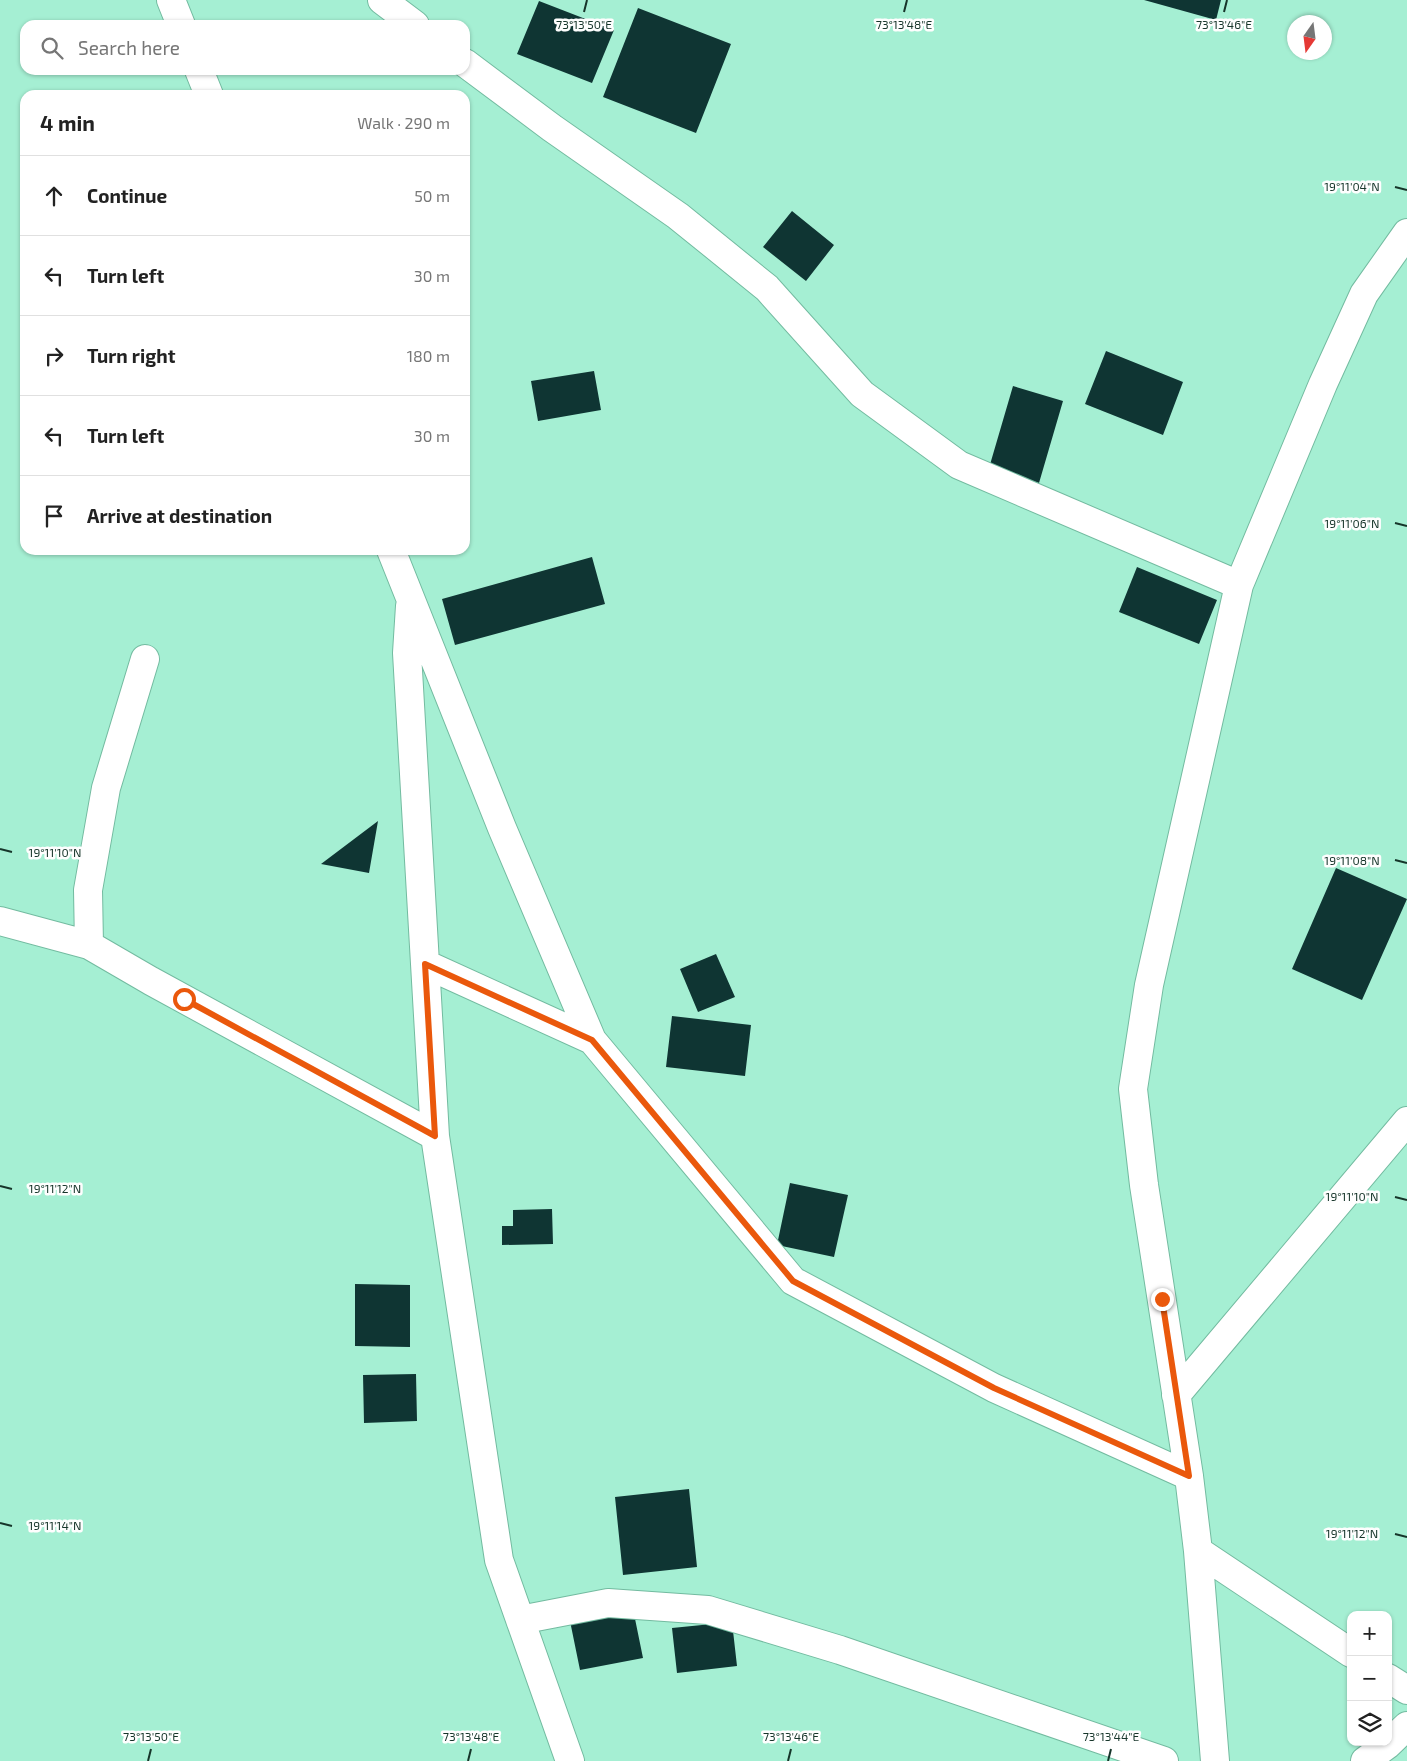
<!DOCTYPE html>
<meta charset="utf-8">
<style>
:root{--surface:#fff;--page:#f2f2f2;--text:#222;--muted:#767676;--line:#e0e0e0}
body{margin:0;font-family:"Exo 2",sans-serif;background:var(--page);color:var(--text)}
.controls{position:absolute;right:15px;bottom:15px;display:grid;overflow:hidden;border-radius:10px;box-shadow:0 1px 4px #0004}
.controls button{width:45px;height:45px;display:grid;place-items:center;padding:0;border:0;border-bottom:1px solid var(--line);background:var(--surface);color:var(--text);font:25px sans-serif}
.compass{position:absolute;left:1287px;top:15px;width:45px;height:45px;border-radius:50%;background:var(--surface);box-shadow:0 1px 4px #0004;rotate:194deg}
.stop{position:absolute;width:15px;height:15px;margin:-11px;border:4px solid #ea580c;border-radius:50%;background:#fff}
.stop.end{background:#ea580c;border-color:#fff;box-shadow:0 1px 5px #0008}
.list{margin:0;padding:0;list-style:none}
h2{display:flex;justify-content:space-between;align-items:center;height:65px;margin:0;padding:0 20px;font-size:21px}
h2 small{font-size:16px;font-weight:400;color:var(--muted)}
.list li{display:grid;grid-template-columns:32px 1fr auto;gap:15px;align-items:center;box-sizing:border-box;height:80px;padding:0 20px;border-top:1px solid var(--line)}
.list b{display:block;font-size:19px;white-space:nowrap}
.list em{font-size:16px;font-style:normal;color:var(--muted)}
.icon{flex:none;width:28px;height:28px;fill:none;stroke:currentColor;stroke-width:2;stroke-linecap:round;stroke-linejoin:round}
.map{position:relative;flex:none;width:1407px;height:1761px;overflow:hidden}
.search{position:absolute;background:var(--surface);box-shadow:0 1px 4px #0004;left:20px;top:20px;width:450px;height:55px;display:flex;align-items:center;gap:12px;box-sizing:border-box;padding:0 18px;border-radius:15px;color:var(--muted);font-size:19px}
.panel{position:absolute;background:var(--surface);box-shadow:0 1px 4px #0004;left:20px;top:90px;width:450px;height:465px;border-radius:15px}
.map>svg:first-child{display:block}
.building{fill:#0f3533}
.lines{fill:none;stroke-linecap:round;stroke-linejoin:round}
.minor-casing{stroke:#73bba0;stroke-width:30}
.minor{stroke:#fff;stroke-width:28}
.route{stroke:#ea580c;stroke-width:6}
.ticks{fill:none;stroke:#16352a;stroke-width:2}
.ticks-label{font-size:12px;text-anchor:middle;fill:#16352a;stroke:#fefefe;stroke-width:5;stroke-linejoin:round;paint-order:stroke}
</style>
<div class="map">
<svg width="1407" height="1761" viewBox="0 0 1407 1761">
<rect width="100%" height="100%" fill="#a5efd3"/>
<path class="building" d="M1144 0H1221L1216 20Z
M539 1 614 30 592 83 517 54Z
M638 8 731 44 696 133 603 97Z
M792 211 834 245 806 281 763 247Z
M1106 351 1183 382 1163 435 1085 404Z
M594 371 601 410 538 421 531 381Z
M1013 386 1063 401 1039 483 989 468Z
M592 557 605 604 455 645 442 599Z
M1137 567 1217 600 1199 644 1119 612Z
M378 821 369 873 321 864Z
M1336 868 1407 899 1362 1000 1292 969Z
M716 954 735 997 698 1012 680 969Z
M672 1016 751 1025 745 1076 666 1067Z
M790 1183 848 1195 834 1257 777 1245Z
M552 1209 553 1244 502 1245V1226H513V1210Z
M355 1284 410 1285V1347L355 1346Z
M416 1374 417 1421 364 1423 363 1375Z
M689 1489 697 1567 623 1575 615 1497Z
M633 1609 643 1658 580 1670 570 1621Z
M732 1622 737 1666 677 1673 672 1628Z"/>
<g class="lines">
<defs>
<path id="minor" d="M171 0 181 25
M382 0 415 25
M465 63 552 128 678 216 767 288 862 394 959 465 1239 585
M199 70 209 95
M391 550 502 828 592 1040 793 1281 994 1388 1189 1476
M410 606 407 653 435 1136 499 1560 570 1761
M145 659 106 788 88 890 89 945 151 981 435 1136
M0 921 89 945
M425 964 592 1040
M1176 1395 1407 1121
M1198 1551 1351 1653
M520 1620 608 1603 708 1610 840 1650 1164 1761
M1388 1678 1407 1690
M1215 1761 1198 1551 1189 1476 1144 1185 1133 1089 1149 985 1239 585 1323 384 1364 294 1407 233
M1365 1761 1387 1745 1407 1726"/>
</defs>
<use href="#minor" class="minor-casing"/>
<use href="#minor" class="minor"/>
</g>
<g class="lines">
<path class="route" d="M184 999 435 1136 425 964 592 1040 793 1281 994 1388 1189 1476 1162 1299"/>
</g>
<path class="ticks" d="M584 12 587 0M904 12 907 0M1224 12 1227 0M1395 187 1407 190M1395 523 1407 526M0 849 12 852M1395 860 1407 863M0 1186 12 1189M1395 1197 1407 1200M0 1523 12 1526M1395 1534 1407 1537M148 1761 151 1749M468 1761 471 1749M788 1761 791 1749M1108 1761 1111 1749"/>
<g class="ticks-label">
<text x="584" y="29">73°13'50"E</text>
<text x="904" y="29">73°13'48"E</text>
<text x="1224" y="29">73°13'46"E</text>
<text x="1352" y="191">19°11'04"N</text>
<text x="1352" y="528">19°11'06"N</text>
<text x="55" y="857">19°11'10"N</text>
<text x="1352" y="865">19°11'08"N</text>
<text x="55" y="1193">19°11'12"N</text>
<text x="1352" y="1201">19°11'10"N</text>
<text x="55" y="1530">19°11'14"N</text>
<text x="1352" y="1538">19°11'12"N</text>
<text x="151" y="1741">73°13'50"E</text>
<text x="471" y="1741">73°13'48"E</text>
<text x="791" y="1741">73°13'46"E</text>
<text x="1111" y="1741">73°13'44"E</text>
</g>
</svg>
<div class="controls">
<button>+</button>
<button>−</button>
<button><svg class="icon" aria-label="layers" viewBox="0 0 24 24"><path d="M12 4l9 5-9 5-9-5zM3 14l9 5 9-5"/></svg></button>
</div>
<svg class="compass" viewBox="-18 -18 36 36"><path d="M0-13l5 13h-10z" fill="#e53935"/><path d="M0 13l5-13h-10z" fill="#767676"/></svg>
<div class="stop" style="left:184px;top:999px"></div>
<div class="stop end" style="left:1162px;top:1299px"></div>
<div class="search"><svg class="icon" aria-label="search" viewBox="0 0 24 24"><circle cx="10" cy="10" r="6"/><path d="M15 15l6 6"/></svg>Search here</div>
<section class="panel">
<h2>4 min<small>Walk · 290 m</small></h2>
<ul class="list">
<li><svg class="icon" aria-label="ahead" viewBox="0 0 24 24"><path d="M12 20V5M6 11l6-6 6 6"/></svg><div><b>Continue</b></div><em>50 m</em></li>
<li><svg class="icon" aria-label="left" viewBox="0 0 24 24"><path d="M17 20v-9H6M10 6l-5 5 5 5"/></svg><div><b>Turn left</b></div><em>30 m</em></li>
<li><svg class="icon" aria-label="right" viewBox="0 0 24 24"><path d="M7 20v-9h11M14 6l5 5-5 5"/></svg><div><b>Turn right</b></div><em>180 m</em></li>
<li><svg class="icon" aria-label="left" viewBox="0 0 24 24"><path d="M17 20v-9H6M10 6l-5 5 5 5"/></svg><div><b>Turn left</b></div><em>30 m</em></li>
<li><svg class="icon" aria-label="arrive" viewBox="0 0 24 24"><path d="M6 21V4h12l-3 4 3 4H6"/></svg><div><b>Arrive at destination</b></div></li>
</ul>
</section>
</div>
